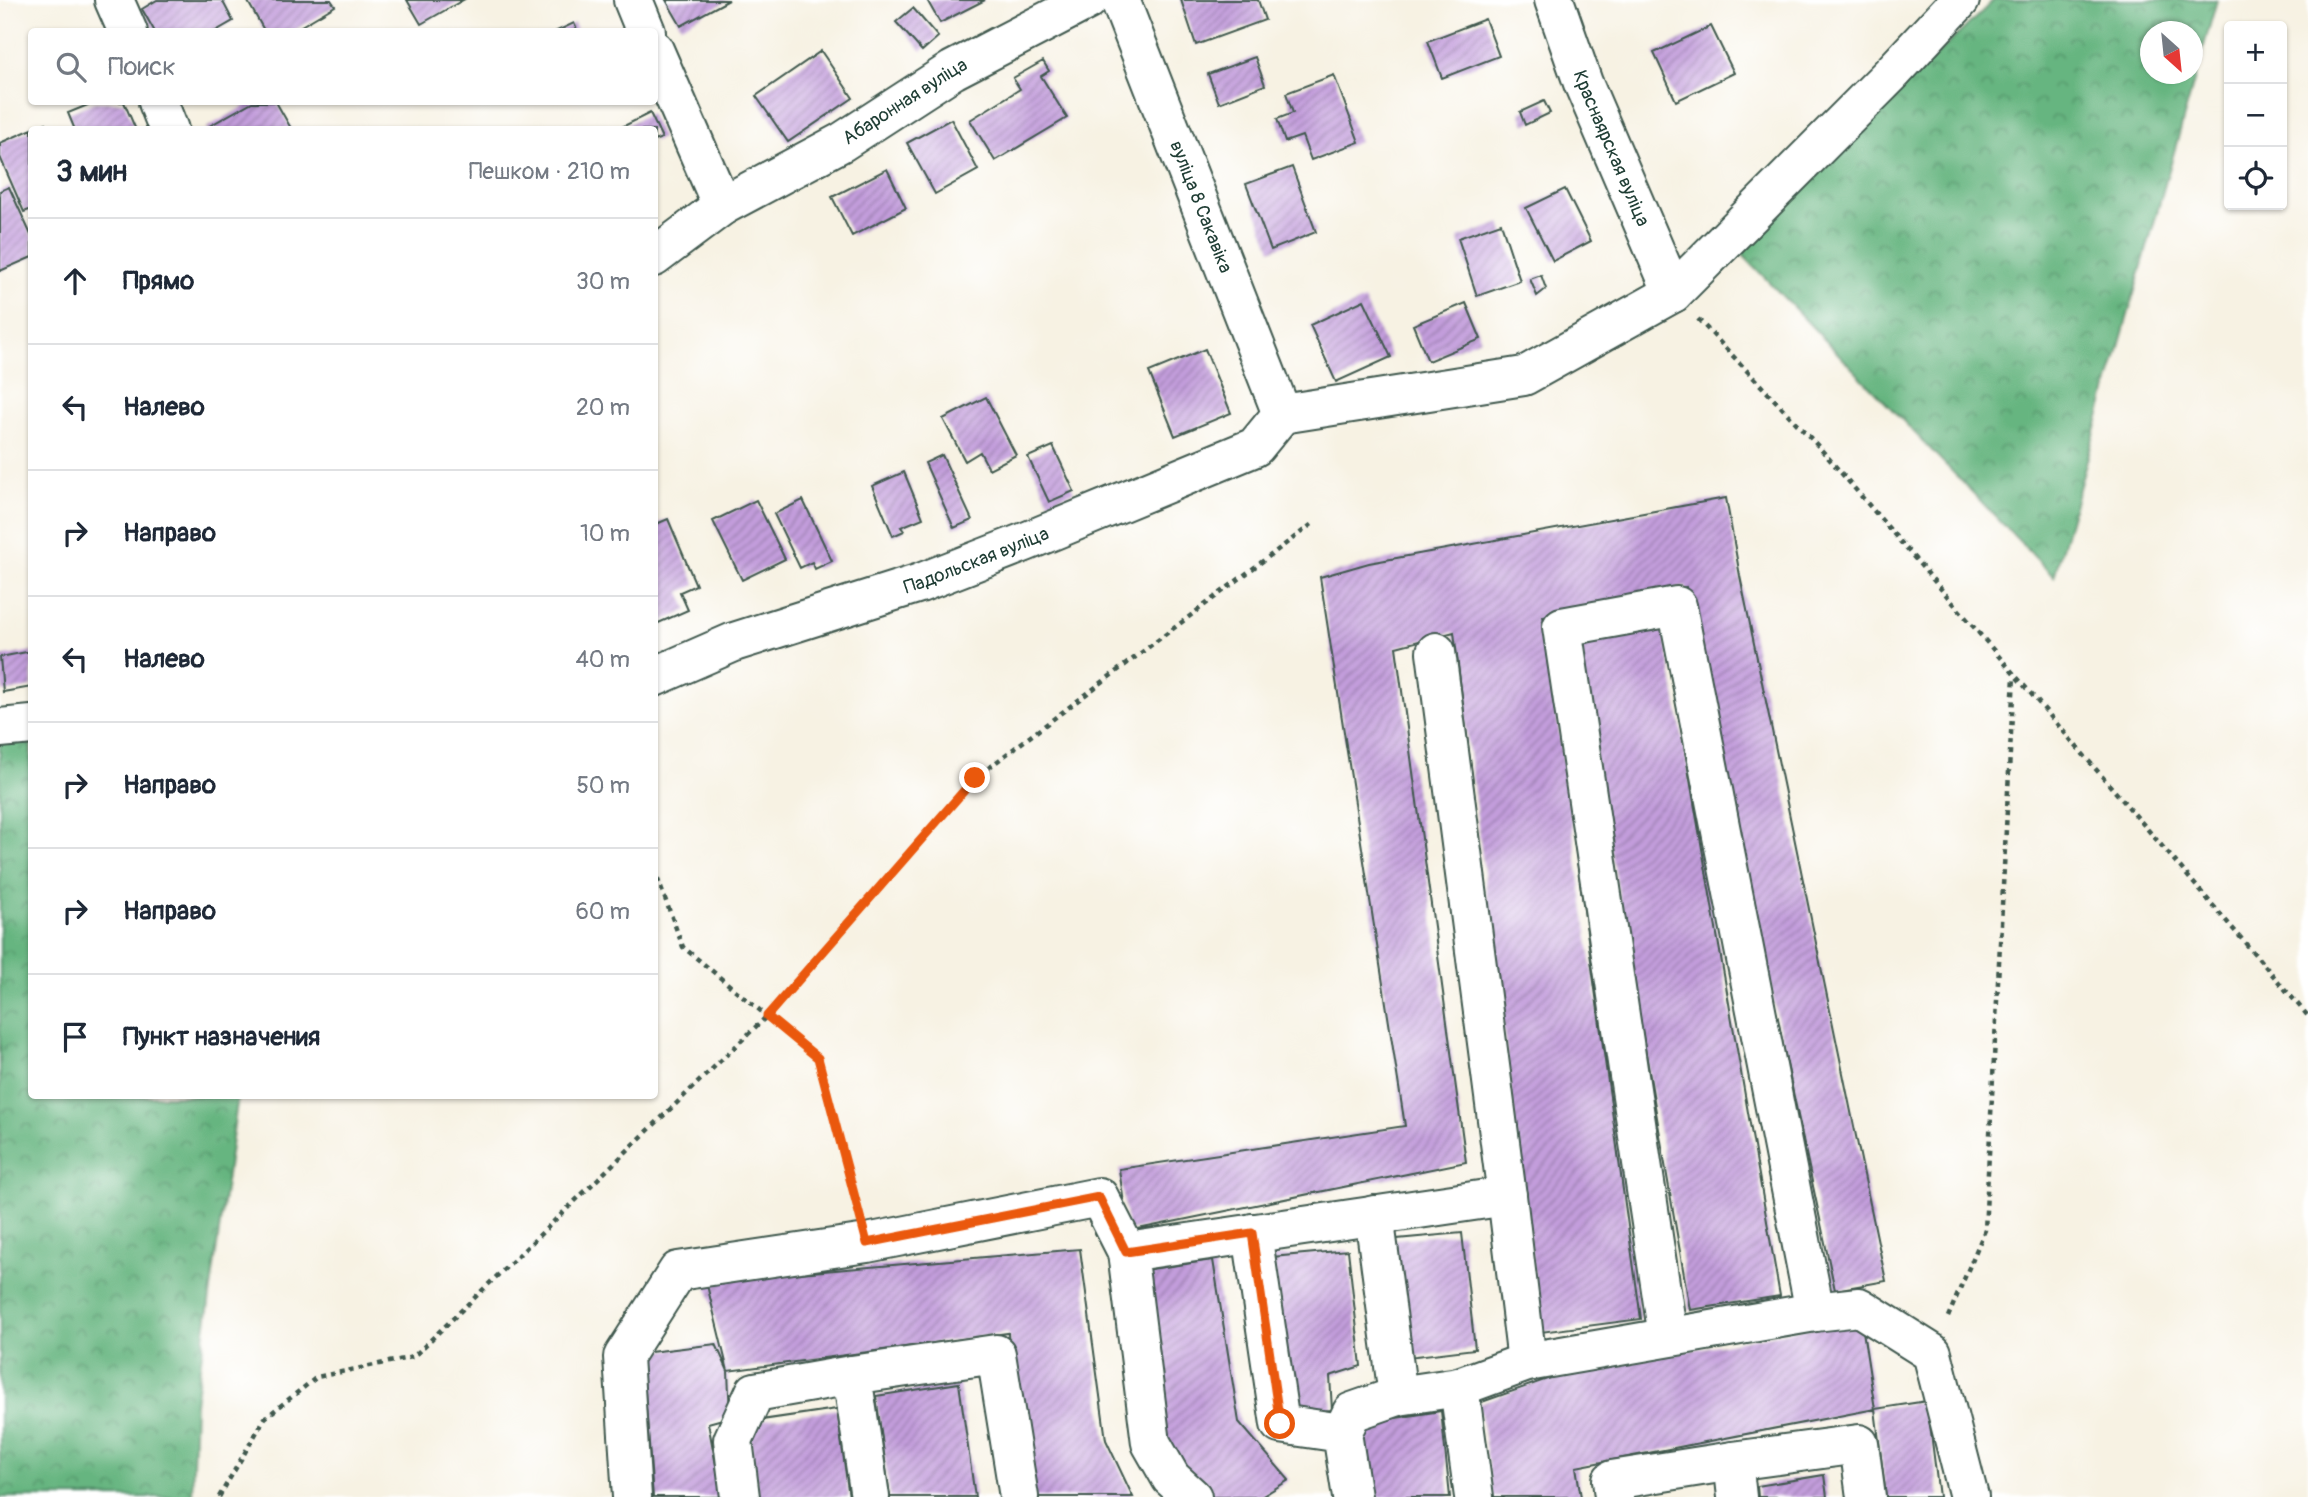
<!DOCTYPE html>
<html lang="ru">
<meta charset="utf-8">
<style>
:root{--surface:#fff;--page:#f6f6f7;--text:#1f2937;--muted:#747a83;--line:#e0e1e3}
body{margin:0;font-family:Pangolin,sans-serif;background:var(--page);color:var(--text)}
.controls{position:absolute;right:21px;top:21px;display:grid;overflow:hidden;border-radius:7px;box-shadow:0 2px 5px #0004}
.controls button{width:63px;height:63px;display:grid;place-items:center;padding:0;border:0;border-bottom:2px solid var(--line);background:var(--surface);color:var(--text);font:35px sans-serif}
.compass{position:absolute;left:2140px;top:21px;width:63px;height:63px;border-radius:50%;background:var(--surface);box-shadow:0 2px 5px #0004;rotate:153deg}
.stop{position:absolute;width:21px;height:21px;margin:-16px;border:5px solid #ea580c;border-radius:50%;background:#fff}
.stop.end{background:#ea580c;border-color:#fff;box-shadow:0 2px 7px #0008}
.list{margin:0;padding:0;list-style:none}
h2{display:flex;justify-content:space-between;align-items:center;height:91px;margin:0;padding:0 28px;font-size:30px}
h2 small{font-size:23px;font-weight:400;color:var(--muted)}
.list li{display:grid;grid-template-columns:46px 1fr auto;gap:21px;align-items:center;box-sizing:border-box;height:126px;padding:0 28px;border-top:2px solid var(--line)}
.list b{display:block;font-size:26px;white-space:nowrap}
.list em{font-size:23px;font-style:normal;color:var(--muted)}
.icon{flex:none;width:38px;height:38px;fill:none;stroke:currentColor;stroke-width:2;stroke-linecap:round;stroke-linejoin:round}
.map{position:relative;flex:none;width:2308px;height:1497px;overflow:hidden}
.search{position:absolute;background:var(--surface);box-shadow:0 2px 5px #0004;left:28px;top:28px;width:630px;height:77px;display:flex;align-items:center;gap:18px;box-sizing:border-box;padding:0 24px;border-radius:7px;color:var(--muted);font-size:26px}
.panel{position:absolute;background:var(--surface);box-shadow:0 2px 5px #0004;left:28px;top:126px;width:630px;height:973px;border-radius:7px}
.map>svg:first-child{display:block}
.forest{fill:url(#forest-crowns);stroke:#42795a;stroke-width:2;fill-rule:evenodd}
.building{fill:url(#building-hatch)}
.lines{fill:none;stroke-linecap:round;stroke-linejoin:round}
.minor-casing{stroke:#3f584e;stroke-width:42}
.path{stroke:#3f584e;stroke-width:4.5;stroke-dasharray:5 5;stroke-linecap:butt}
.minor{stroke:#fff;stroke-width:38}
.route{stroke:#ea580c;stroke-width:9}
.labels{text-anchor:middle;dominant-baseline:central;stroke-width:5;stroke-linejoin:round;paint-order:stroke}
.street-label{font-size:19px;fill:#1f3d34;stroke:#fff}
</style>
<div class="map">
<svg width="2308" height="1497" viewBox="0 0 2308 1497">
<defs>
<pattern id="forest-crowns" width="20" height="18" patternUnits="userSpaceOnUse" patternTransform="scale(1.75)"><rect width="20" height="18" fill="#66b580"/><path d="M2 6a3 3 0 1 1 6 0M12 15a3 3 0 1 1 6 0" fill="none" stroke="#53946a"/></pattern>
<pattern id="building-hatch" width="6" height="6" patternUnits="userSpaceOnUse" patternTransform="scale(1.75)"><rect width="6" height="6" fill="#c39ddc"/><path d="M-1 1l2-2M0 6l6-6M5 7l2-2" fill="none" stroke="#9e81b3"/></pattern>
</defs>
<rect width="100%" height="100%" fill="#fff"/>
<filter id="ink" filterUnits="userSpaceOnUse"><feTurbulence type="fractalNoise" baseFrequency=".0143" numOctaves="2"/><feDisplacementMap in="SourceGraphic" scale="14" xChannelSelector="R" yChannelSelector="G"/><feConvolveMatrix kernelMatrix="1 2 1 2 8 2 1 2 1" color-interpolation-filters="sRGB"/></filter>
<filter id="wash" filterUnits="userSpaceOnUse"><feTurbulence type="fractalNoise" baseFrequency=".00686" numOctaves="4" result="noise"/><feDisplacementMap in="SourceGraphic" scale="28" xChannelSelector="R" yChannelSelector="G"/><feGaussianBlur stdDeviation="1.57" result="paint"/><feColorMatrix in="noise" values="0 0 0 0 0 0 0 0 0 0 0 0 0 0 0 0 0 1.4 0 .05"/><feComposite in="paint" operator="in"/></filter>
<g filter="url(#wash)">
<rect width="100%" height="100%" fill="#f7f2e3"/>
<path class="forest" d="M1994 0H2217L2054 577 1739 251 1805 181ZM2150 32H2192V74H2150Z
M31 728 32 1096H238L195 1403 192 1497H0V733Z"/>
<g id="blocks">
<path class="building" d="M157 0H222L233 21 214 32H155L142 9Z
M247 0H331L335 6 291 32H265Z
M407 0H463L421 24Z
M666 0H729L681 26Z
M927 0H985L940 23Z
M1181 0H1258L1265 20 1196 45Z
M913 8 938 37 922 51 896 22Z
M1485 19 1499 56 1442 78 1428 41Z
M574 23 578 32H555Z
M1711 26 1734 73 1676 101 1654 53Z
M821 51 853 98 788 142 756 96Z
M1255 57 1265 85 1219 103 1208 74Z
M1043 61 1049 71 1041 76 1067 118 995 161 970 120 1020 89 1013 78Z
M1334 75 1359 142 1311 160 1302 136 1285 142 1277 119 1293 113 1286 93Z
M1544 101 1550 113 1525 125 1520 112Z
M95 102H124L136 130H75L68 113Z
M252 102H276L292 130H207L206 128Z
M650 113 662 138 654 141V130H616Z
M951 119 978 170 935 194 907 143Z
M46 123 49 130H32V209L24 212 0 157V143Z
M1292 167 1316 232 1271 250 1246 184Z
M887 169 906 208 852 236 832 197Z
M9 187 32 237V257L0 271V191Z
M1565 189 1591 241 1553 261 1526 208Z
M1501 223 1520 281 1477 296 1458 238Z
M1541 275 1546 289 1537 296 1530 279Z
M1364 300 1391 357 1336 382 1310 325Z
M1466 303 1481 339 1428 361 1413 325Z
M1205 349 1231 413 1175 436 1149 372Z
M986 397 1016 455 989 469 980 452 965 461 943 419Z
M1053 446 1074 491 1049 502 1028 457Z
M942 455 972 520 954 528 925 463Z
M904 472 923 518 901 527 904 531 893 536 872 486Z
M1726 498 1740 576 1886 1281 1835 1290 1686 587 1543 616 1641 1319 1541 1332 1454 632 1396 647 1466 1162 1128 1231 1119 1169 1405 1126 1320 577 1369 563Z
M756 500 785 559 742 580 713 521Z
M803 500 832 561 815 569 812 562 800 568 774 514Z
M668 519 696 585 680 592 688 610 654 625V525Z
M1662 619 1780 1296 1690 1310 1574 634Z
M32 651V687L3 692 0 657Z
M1462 1233 1475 1349 1400 1358 1386 1240Z
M1080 1249 1106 1440 1133 1497H1030L1010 1372 1008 1333 728 1371 706 1281Z
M1348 1250 1361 1366 1330 1376 1332 1410 1293 1413 1272 1257Z
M1213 1260 1239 1422 1289 1480 1261 1497H1208L1166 1445 1137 1271Z
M1861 1318 1875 1409 1576 1467 1581 1497H1493L1479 1403 1559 1375Z
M716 1344 728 1371 730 1417 708 1423 722 1497H653L642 1353Z
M959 1383 975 1497H890L876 1396Z
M1927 1401 1939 1497H1886L1875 1409Z
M837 1409 849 1497H758L748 1422Z
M1441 1411 1450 1497H1369L1357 1424Z
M1824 1475 1827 1497H1758L1757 1486Z"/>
</g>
</g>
<g filter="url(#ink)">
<use href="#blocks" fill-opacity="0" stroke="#3f584e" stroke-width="2"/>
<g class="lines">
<defs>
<g id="minor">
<path d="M114 0 128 32"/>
<path d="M633 0 646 32"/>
<path id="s1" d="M1120 0 1282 414"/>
<path id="s2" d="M1554 0 1583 83 1673 293"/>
<path d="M654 50 722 206"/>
<path d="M158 102 169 130"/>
<path id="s3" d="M654 257 722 206 842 142 953 70 1088 0"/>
<path d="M1282 414 1524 376 1673 293 1891 74 1960 0"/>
<path d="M1436 652 1507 1196 1527 1362"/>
<path id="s4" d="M654 677 734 642 920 583 1025 542 1255 447 1282 414"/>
<path d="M0 728 32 725"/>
<path d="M1374 1215 1398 1396"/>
<path d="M1252 1233 1280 1424 1342 1433 1352 1497"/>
<path d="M1668 1337 1562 627 1677 606 1815 1312"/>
<path d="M1342 1433 1352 1412 1398 1396 1459 1387"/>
<path d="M1733 1461 1737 1497"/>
<path d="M632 1497 623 1357 678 1271 867 1243 1099 1197 1127 1252"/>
<path d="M740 1497 733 1440 755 1392 852 1375"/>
<path d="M870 1497 852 1375 996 1354 1019 1497"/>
<path d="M1192 1497 1171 1478 1151 1443 1127 1252 1507 1196"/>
<path d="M1474 1497 1459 1387 1527 1362 1815 1312 1859 1307 1932 1353 1969 1497"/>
<path d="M1614 1497 1612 1480 1733 1461 1859 1444 1866 1497"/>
</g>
</defs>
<use href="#minor" class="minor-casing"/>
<path class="path" d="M1698 319 1819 447 2308 1016
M654 869 683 947 818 1058 858 1208
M1948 1317 1985 1230 2014 676
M219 1497 265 1418 317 1377 413 1357 767 1016 975 778 1312 524"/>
<use href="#minor" class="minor"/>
</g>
</g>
<g class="lines" filter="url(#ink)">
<path class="route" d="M975 778 767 1016 818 1058 867 1243 1099 1197 1126 1252 1252 1233 1280 1424"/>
</g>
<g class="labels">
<g class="street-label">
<text stroke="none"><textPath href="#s3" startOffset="296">Абаронная вуліца</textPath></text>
<text stroke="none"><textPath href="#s2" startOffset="159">Краснаярская вуліца</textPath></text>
<text stroke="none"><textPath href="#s1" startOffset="222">вуліца 8 Сакавіка</textPath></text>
<text stroke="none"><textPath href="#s4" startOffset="343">Падольская вуліца</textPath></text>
</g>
</g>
</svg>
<div class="controls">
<button>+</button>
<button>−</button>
<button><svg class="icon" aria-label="locate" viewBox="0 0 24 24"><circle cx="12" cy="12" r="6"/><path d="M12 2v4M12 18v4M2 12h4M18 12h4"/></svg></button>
</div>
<svg class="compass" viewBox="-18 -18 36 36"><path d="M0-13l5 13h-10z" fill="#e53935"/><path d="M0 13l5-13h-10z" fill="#747a83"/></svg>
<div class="stop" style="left:1280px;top:1424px"></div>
<div class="stop end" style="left:975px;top:778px"></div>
<div class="search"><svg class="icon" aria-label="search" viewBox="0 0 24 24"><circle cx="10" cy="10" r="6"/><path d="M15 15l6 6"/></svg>Поиск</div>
<section class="panel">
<h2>3 мин<small>Пешком · 210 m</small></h2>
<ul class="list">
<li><svg class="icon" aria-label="ahead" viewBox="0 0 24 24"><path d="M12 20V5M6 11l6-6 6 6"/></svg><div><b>Прямо</b></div><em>30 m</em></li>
<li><svg class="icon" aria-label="left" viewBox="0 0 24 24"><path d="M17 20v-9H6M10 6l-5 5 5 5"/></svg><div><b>Налево</b></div><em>20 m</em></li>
<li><svg class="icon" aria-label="right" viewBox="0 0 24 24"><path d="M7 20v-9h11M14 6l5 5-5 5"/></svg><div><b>Направо</b></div><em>10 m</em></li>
<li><svg class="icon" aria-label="left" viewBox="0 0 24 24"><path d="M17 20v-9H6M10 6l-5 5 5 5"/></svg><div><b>Налево</b></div><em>40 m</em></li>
<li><svg class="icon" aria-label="right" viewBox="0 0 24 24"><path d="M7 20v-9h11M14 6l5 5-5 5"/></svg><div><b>Направо</b></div><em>50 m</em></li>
<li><svg class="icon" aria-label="right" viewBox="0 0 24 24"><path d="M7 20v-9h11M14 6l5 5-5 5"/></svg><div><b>Направо</b></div><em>60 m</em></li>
<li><svg class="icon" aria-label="arrive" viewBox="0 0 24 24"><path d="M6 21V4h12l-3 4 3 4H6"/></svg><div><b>Пункт назначения</b></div></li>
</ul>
</section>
</div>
